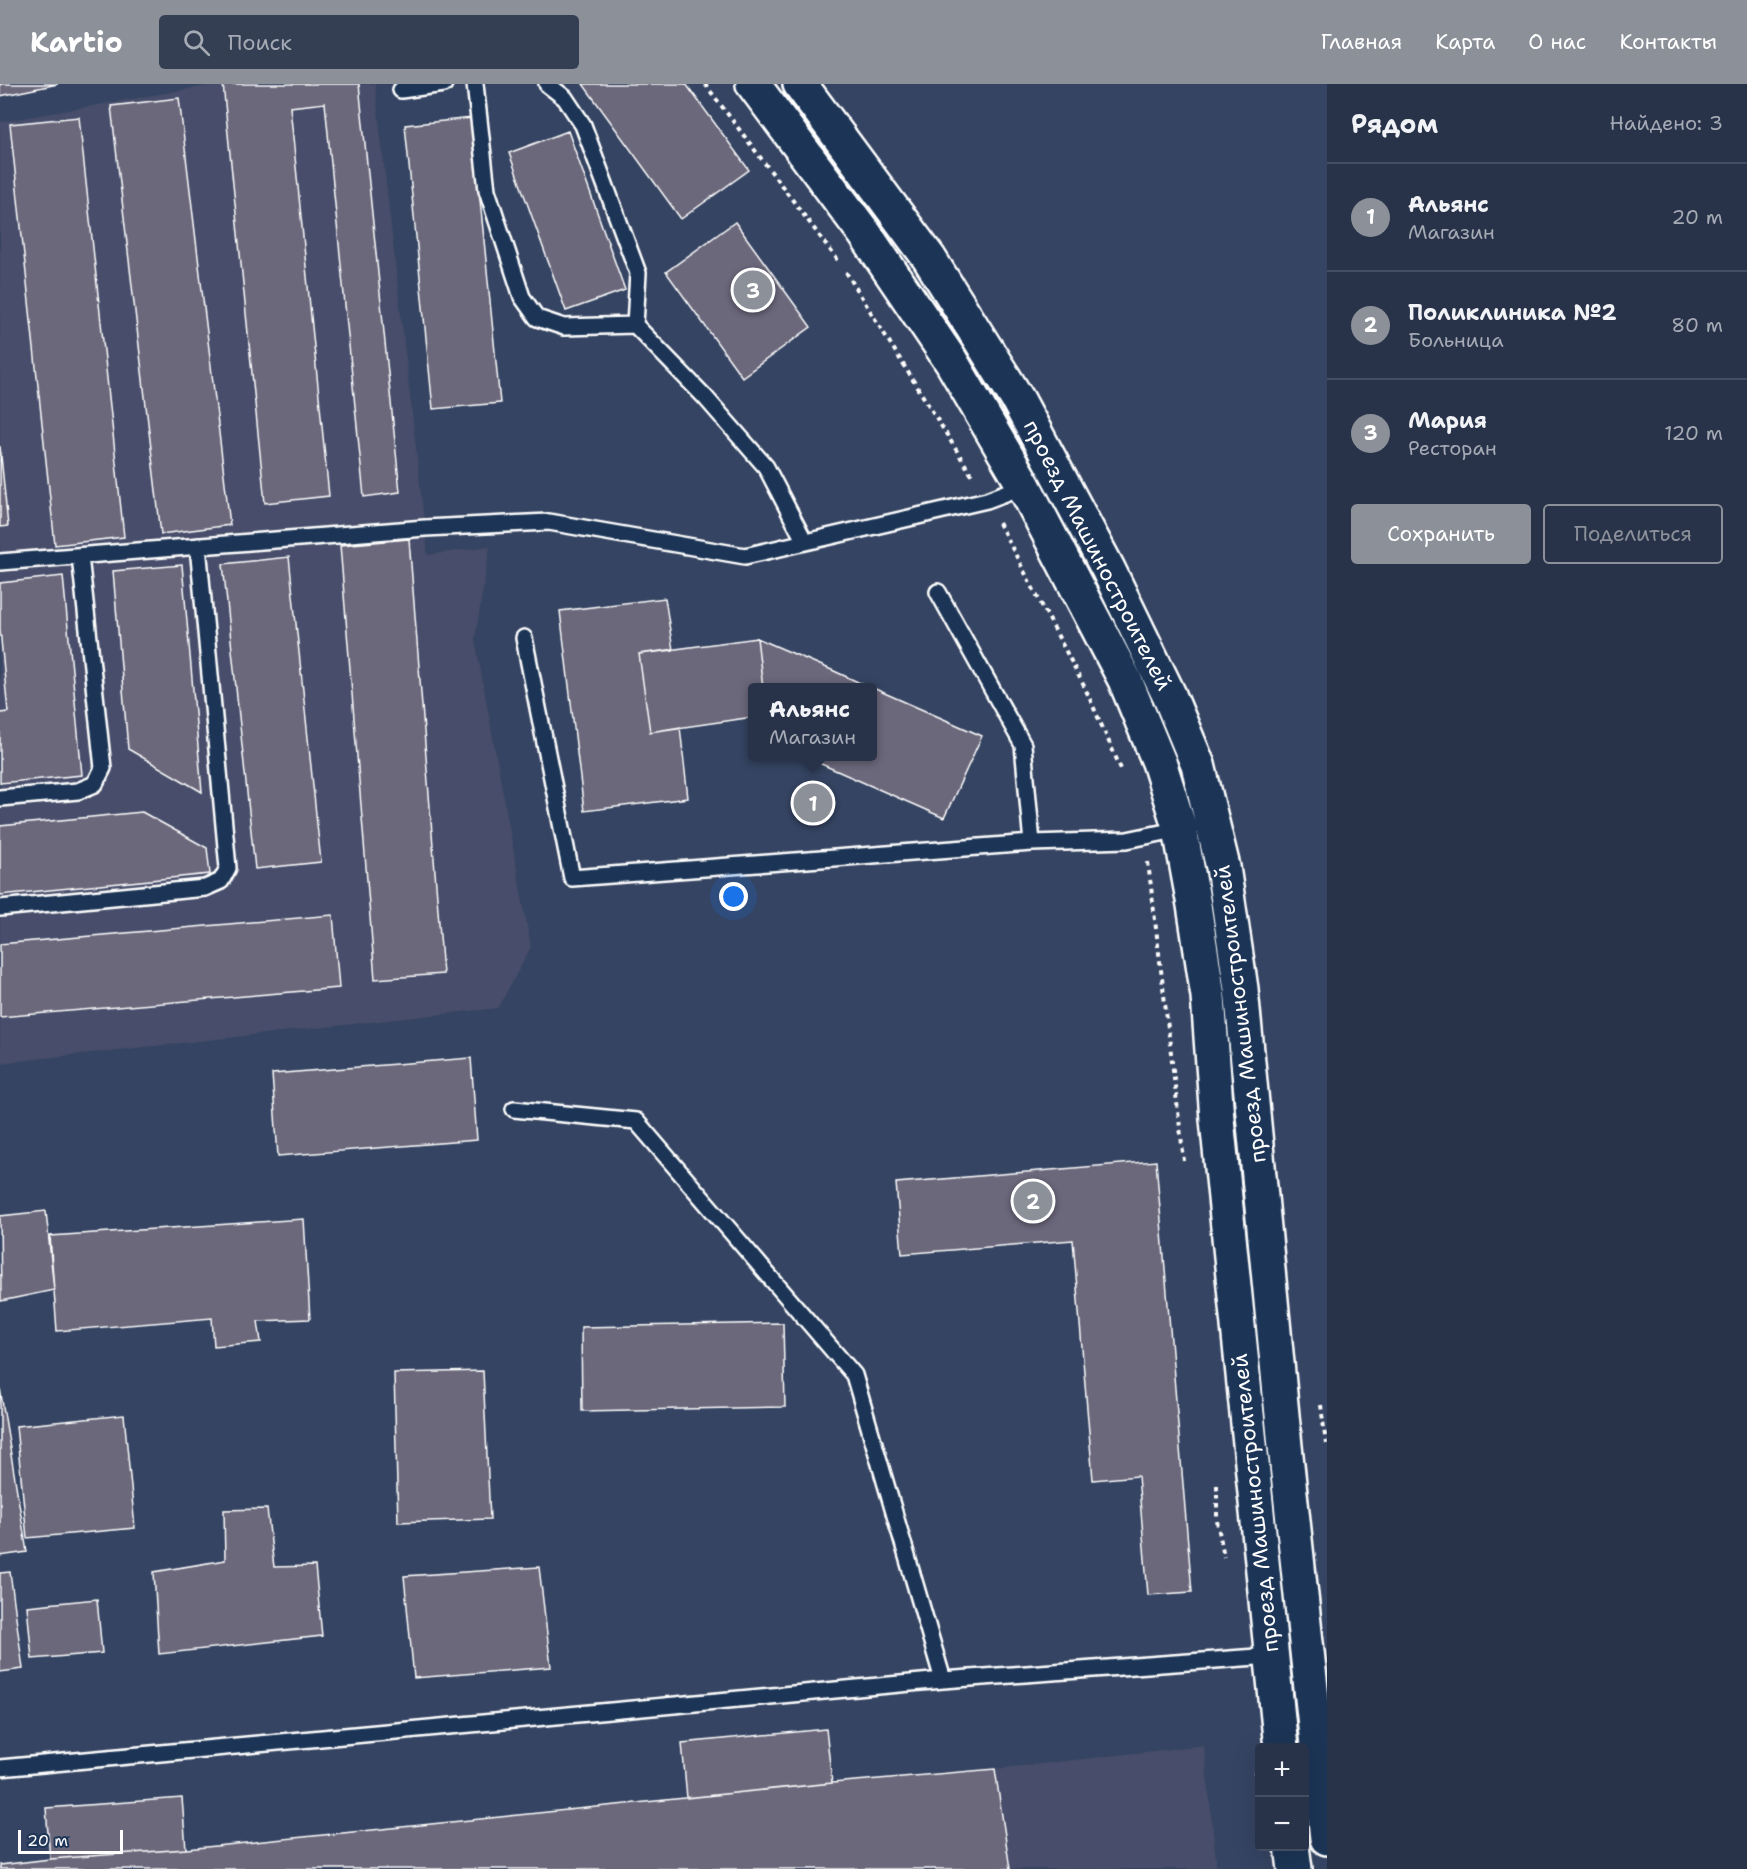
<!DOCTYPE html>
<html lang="ru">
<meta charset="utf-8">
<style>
:root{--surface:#28334a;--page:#343f54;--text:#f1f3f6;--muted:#a5aab5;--line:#444e62;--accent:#8c9099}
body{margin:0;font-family:"Shantell Sans",sans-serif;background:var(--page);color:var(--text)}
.controls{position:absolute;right:18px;bottom:18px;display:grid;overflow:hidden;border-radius:6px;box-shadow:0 6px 24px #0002}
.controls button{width:54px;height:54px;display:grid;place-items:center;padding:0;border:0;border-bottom:2px solid var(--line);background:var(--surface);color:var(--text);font:30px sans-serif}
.scale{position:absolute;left:18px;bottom:15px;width:105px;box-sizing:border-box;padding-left:6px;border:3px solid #fff;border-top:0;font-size:16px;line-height:21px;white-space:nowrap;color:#fff;-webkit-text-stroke:4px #1d3557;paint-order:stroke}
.you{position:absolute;left:734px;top:813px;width:21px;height:21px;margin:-15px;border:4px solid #fff;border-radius:50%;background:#1a73e8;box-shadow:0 0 0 9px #1a73e833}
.badge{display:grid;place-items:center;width:39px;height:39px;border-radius:50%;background:var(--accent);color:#fff;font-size:20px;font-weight:700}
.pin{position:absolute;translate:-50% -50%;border:3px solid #fff;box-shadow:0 2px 6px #0006}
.popup{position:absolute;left:748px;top:599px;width:129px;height:78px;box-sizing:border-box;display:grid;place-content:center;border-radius:6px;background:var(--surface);filter:drop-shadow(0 2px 4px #0005);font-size:20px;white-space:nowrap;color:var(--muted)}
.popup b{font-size:22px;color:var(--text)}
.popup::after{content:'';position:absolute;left:50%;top:100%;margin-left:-12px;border:12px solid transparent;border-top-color:var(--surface)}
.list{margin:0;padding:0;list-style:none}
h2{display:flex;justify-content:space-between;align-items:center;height:78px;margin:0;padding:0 24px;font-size:26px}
h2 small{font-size:20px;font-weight:400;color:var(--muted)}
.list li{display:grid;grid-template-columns:39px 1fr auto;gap:18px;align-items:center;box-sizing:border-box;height:108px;padding:0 24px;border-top:2px solid var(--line)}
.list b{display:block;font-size:22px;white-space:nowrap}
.list p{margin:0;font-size:20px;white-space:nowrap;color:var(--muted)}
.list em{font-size:20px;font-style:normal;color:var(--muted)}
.actions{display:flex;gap:12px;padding:18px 24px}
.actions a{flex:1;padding:14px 0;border:2px solid var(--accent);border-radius:6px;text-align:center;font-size:21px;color:var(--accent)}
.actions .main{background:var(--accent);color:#fff}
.icon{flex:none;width:33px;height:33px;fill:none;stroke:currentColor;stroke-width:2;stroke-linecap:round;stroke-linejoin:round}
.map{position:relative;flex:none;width:1327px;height:1785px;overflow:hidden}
header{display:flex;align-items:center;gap:36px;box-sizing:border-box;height:84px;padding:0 30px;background:var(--accent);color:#fff}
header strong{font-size:28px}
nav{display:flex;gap:33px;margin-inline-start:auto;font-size:21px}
.search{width:420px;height:54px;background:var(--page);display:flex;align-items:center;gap:15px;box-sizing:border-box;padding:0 21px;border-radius:6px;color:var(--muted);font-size:22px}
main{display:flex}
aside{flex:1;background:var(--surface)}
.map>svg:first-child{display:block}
.built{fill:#464e6a}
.building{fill:#6c677b;stroke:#fff;stroke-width:1.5}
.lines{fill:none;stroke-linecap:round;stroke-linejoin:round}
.service-casing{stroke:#fff;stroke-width:20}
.secondary-casing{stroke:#fff;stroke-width:38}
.path{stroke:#fff;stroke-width:4;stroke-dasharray:4.5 4.5;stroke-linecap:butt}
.service{stroke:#1d3557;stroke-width:15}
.secondary{stroke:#1d3557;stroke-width:33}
.labels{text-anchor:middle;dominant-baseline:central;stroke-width:4.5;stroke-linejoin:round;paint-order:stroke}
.street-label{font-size:22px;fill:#fff;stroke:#1d3557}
</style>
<header>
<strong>Kartio</strong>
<div class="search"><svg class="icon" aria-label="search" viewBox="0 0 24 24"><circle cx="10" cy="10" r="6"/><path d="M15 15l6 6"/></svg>Поиск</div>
<nav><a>Главная</a><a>Карта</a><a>О нас</a><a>Контакты</a></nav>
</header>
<main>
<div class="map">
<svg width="1327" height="1785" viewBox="0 0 1327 1785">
<rect width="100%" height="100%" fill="#354462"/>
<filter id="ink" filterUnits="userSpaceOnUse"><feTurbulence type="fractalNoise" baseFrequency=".0167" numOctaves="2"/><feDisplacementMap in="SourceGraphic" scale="12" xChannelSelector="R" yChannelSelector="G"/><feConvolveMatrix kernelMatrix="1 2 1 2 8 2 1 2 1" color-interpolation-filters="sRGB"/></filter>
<g filter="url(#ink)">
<path class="built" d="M217 0H375L428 471 490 462 475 555 531 863 498 924 0 979V38Z
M1204 1661 1217 1785H0V1781L50 1775 186 1765 832 1699 995 1685Z"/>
<path class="building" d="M0 0H58L0 12Z
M223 0H359L400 408 364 413 325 19 290 23 329 412 265 419Z
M583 0H686L749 86 681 135Z
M179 14 230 441 161 450 111 22Z
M79 33 124 453 55 461 10 40Z
M472 34 500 319 433 325 405 41Z
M568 47 625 206 566 227 509 69Z
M735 138 811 243 742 293 666 188Z
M0 362 8 442 0 443Z
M409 455 443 890 375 895 340 461Z
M289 473 321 778 255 785 223 480Z
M182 481 202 708 128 665 113 487Z
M63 492 82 691 0 699V629L8 628 0 545V499Z
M665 514 673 566 639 570 650 648 680 643 688 714 584 727 560 527Z
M757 554 763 604H753V633L650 648 639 570Z
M757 554 834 587 871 604H763Z
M873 604 982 652 944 734 803 672H873Z
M142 728 207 764 210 790 0 811V742Z
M333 831 339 904 0 933V860Z
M471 974 477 1056 278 1072 272 990Z
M1156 1077 1192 1508 1148 1511 1138 1392 1093 1396 1073 1156 902 1170 896 1099Z
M46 1127 54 1206 1 1217 0 1132Z
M304 1135 310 1235 258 1237 261 1258 214 1262 212 1234 57 1247 50 1152Z
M783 1239 785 1323 582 1327 581 1243Z
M483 1287 490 1435 398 1438 394 1289Z
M0 1304 27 1468 0 1472Z
M124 1331 135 1444 27 1454 16 1342Z
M267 1425 274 1483 315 1482 322 1552 159 1570 154 1488 225 1476 224 1426Z
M539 1483 551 1583 414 1594 404 1492Z
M10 1488 23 1585 0 1588V1489Z
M97 1515 102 1569 32 1575 27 1522Z
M826 1645 832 1699 687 1714 682 1659Z
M995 1685 1010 1785H0V1781L50 1775 186 1765 832 1699Z
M182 1714 186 1765 50 1775 46 1724Z"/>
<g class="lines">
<defs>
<path id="service" d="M475 0 487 106 522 213 537 234 564 243 635 241
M547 0 565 14 583 41 638 189 635 241 705 313 766 383 805 458
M401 6 444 0
M0 478 425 444 549 438 745 472 987 416 1024 402
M938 508 1023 661 1032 759
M524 554 572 794 1032 759 1127 756 1180 745
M0 714 78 707 95 700 103 684 80 472
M0 824 205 804 221 797 228 784 198 462
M514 1025 636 1037 854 1291 943 1596
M0 1684 943 1596 1270 1572"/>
<path id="secondary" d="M753 0 865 150 951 277 1024 402 1125 596 1159 678 1180 745 1194 821 1208 912 1217 1035 1281 1664
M800 0 929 174 1018 316 1108 485 1169 611 1198 681 1223 783 1241 905 1285 1362 1327 1754
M1292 1762 1295 1785"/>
</defs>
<use href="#service" class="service-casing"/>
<use href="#secondary" class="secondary-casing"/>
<path class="path" d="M705 0 840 179
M846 188 973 393
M999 439 1085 604 1121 685
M1148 778 1184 1077
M1321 1321 1326 1360
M1217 1401V1437L1224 1473
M1256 1688 1260 1720"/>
<use href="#service" class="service"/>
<use href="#secondary" class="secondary"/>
</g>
</g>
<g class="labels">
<g class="street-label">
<text transform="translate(1098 471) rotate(63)">проезд Машиностроителей</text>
<text transform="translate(1240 930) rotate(-97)">проезд Машиностроителей</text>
<text transform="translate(1255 1419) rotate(-96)">проезд Машиностроителей</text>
</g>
</g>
</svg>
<div class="controls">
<button>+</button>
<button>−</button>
</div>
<div class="scale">20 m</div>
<div class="you"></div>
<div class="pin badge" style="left:813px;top:719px">1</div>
<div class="popup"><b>Альянс</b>Магазин</div>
<div class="pin badge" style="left:1033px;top:1117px">2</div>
<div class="pin badge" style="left:753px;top:206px">3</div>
</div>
<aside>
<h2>Рядом<small>Найдено: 3</small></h2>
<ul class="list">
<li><span class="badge">1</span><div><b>Альянс</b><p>Магазин</p></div><em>20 m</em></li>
<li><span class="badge">2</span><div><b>Поликлиника №2</b><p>Больница</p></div><em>80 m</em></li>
<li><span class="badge">3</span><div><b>Мария</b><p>Ресторан</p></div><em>120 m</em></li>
</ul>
<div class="actions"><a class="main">Сохранить</a><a>Поделиться</a></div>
</aside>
</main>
